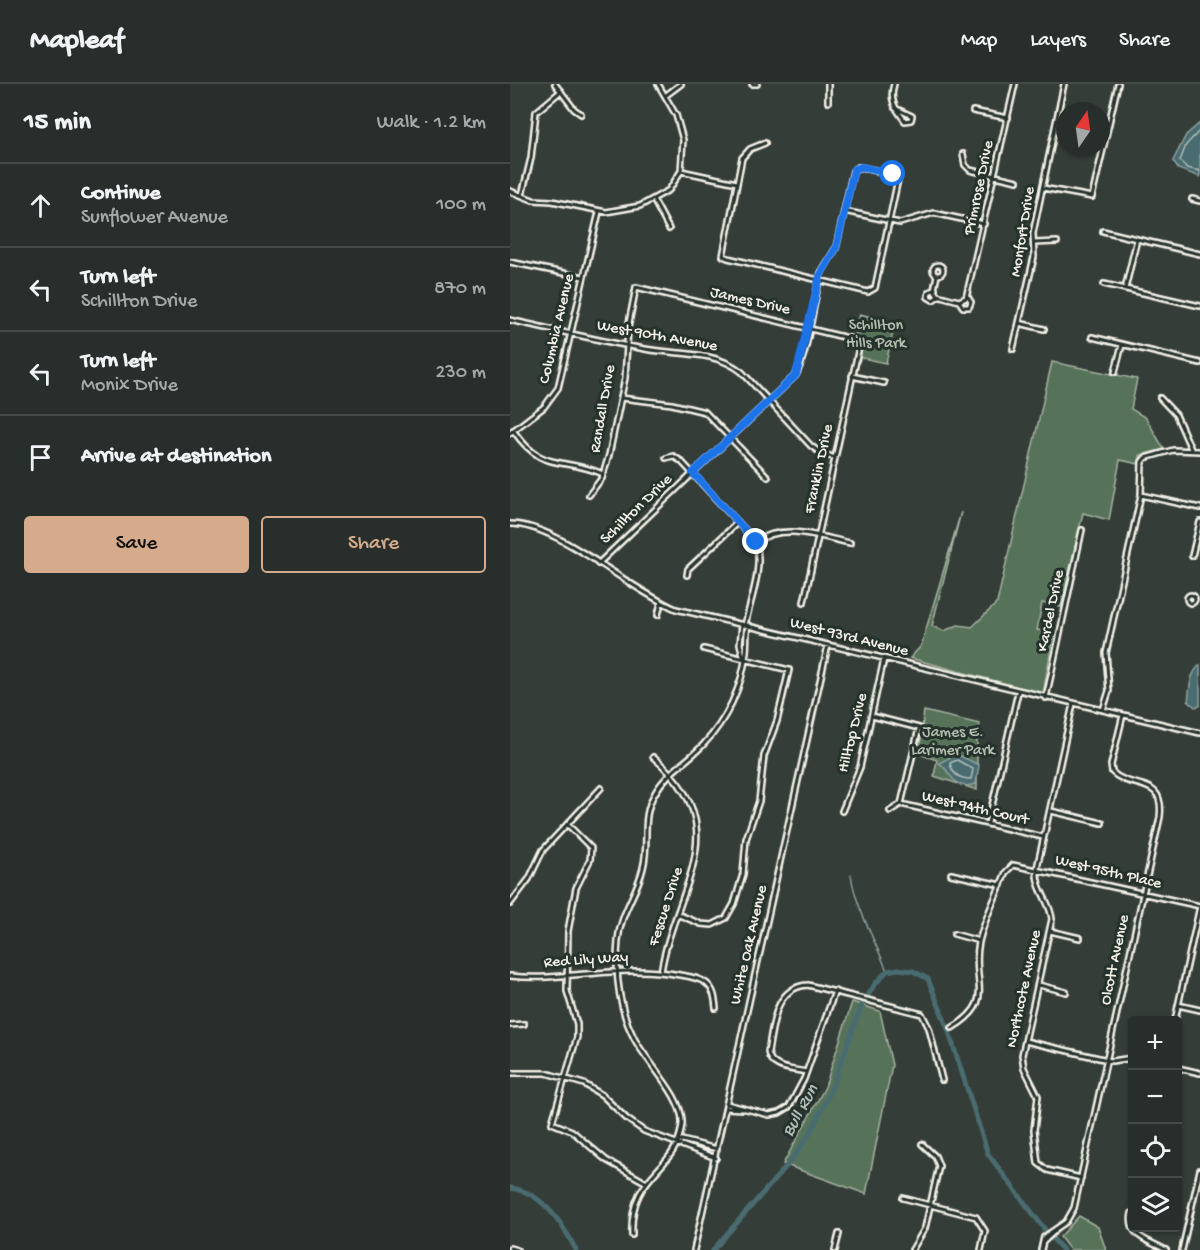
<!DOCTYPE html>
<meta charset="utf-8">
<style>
:root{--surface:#282e2b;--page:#343a37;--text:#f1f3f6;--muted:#a5a8a9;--line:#444a47;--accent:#d6ab8b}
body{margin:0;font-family:"Gochi Hand",sans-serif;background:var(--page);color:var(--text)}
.controls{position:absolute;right:18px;bottom:18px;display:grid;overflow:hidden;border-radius:6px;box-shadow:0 2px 4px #0004}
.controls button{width:54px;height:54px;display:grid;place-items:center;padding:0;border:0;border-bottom:2px solid var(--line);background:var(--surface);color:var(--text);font:30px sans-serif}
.compass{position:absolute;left:546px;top:18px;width:54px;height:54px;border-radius:50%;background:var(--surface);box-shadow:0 2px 4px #0004;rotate:13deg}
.stop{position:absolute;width:18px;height:18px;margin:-14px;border:4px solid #1a73e8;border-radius:50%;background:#fff}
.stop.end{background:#1a73e8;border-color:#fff;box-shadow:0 2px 6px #0008}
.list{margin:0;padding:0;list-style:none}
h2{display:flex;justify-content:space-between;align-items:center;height:78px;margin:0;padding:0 24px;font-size:26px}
h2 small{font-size:20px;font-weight:400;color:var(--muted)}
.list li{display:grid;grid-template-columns:39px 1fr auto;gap:18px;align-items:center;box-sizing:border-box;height:84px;padding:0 24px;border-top:2px solid var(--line)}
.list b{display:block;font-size:22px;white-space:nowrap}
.list p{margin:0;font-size:20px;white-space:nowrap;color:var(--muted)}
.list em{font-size:20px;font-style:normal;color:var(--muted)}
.actions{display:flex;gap:12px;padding:18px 24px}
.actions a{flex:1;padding:14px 0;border:2px solid var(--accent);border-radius:6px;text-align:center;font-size:21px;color:var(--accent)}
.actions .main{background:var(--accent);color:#111}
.icon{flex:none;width:33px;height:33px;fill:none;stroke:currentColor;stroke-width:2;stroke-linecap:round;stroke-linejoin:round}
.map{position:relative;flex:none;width:690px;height:1166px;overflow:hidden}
header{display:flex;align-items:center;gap:36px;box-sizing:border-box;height:84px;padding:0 30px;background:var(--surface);border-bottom:2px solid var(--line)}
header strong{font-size:28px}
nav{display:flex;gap:33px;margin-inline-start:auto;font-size:21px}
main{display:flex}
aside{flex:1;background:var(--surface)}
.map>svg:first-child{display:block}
.green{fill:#57735a;stroke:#a6b2a1;stroke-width:1.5}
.water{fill:#4a6c70;stroke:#8ea1a0;stroke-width:1.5}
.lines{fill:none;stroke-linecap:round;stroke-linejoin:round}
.shore{stroke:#b0bcb8;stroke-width:1.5}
.stream{stroke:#8ea1a0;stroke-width:1.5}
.river{stroke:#4a6c70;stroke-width:5}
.minor-casing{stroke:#f4f1e8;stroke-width:8}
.minor{stroke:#26332d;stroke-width:3}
.route{stroke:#1a73e8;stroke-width:8}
.labels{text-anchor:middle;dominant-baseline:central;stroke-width:6;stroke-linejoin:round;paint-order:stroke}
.street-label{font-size:16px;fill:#f4f1e8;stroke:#26332d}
.park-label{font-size:16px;fill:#b5bfaf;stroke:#26332d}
.water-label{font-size:18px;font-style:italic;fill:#b0bcb8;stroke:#26332d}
</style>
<header>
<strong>Mapleaf</strong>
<nav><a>Map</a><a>Layers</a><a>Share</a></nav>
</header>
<main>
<aside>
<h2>15 min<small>Walk · 1.2 km</small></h2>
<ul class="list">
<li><svg class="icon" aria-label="ahead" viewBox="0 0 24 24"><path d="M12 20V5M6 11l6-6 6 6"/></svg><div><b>Continue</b><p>Sunflower Avenue</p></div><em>100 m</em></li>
<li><svg class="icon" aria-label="left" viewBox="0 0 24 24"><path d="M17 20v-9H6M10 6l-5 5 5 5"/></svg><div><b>Turn left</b><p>Schillton Drive</p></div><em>870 m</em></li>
<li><svg class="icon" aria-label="left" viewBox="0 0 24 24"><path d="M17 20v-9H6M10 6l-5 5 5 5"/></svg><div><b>Turn left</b><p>Monix Drive</p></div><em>230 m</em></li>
<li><svg class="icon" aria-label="arrive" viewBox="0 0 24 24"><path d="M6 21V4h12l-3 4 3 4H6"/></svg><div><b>Arrive at destination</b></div></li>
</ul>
<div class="actions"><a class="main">Save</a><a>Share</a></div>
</aside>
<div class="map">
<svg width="690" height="1166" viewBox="0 0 690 1166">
<rect width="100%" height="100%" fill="#353d39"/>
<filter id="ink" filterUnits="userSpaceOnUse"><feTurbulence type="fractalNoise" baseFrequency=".0167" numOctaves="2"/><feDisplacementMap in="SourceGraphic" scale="12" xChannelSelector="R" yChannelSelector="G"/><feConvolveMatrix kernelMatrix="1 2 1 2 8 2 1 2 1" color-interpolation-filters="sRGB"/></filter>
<g filter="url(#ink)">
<path class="green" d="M350 230 385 239 376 279 348 273 351 259 345 253Z
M542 278 627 295 621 325 636 334 654 365 630 371 629 380 610 376 599 436 573 429 551 523 532 519 527 546 544 548 533 610 400 574 411 562 451 428 422 542 434 547 448 541 462 543 487 519Z
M414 627 470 640 467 652V706L424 692 427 676 409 670Z
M342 918 370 927 382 981 356 1110 273 1080 315 1003Z
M569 1132 588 1143 596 1166H560L550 1153Z"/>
<path class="water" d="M690 39V93L668 85 663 77 676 51Z
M690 581V622L685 623 678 617C680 604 679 590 690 581Z
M446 670 469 681 466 700C442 708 441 686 429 679Z"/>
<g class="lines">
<path class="shore" d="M690 46 676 61 670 77 677 84 690 87
M447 676 463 685 461 695C449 695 442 690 440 679Z"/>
<path class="stream" d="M341 791C346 824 365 856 377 887"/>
<path class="river" d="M0 1104C32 1107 53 1140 66 1166
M543 1155 553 1166
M203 1166 280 1078 298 1053 320 1009 351 923 365 900 377 887 388 885 403 887 418 895 438 945 478 1070 536 1147"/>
<defs>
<path id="minor" d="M45 0 64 25 71 30
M242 0H247
M318 0V18
M384 0C379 16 385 24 395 37L401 36 402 32 385 24
M155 12 171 0
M463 27 498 34
M453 70 455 81 460 86 507 97
M171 87 227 99
M533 104 582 113 608 0
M0 107 23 116 42 117 96 128 130 122 159 106 171 87 173 56 166 31 148 0
M12 111 21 74 26 28 51 7
M143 115 159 145
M682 115 690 117
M334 127 390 139 424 129 474 140
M593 147 690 170
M524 159 547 158
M0 178 73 193
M423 186a5 5 0 1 1 10 0a5 5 0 1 1-10 0Z
M427 191 424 206 427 211 449 217 456 214 505 0
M594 200 690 222
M425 205 419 208 418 213 423 216 429 212
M615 205 627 155
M449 217 453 223H459L461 218 458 213
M0 236C45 246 90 257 135 265 166 271 205 266 232 288L301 362 311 369 325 374
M509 239 534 245
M582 253 690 279
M503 265 524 173 523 149 554 0
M605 288 612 261
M342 292 374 299
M111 314 162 320 195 328 258 393
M650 314 666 331 681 365
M3 346C33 390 52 372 93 390
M0 349 34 323 48 304 89 128
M156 374 163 372 171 377 246 458C253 485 241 514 235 541
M79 411 92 394 99 371 115 294 118 244 126 203 346 256 349 263 294 518
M631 411 690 424
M0 440C49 440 116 504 166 525L690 649
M246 458C273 438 310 453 340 459
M682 472 690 438
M88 480 286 291C299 265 303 219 311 189L326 164 343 87 348 83 383 90 388 95 365 204 358 208 218 174 213 172 232 74 240 65 255 59
M177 491 178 485 228 438
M677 515a4 4 0 1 1 8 0a4 4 0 1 1-8 0Z
M148 531 151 519
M232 540 230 560 234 575
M536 614 572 446
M563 620 527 784C525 805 540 816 542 835L512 971 514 984 528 1012 524 1046 528 1079 537 1086 571 1094
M593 626 599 607 596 569 631 411 632 378 635 374 663 366 690 367
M362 632 409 644 391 720 380 727
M143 673C229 745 164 804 151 888
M391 720 533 753
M332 727 350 683 374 575
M541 727 592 739
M478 739 508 608
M57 740 81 764 80 776 66 804 58 847 57 907 67 940V953L42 1039 62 1047 96 1076 135 1098
M441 790 491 801
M0 820 19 795 33 766 91 704
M167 830 191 840 202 841 216 834 224 820 233 790 236 755 249 717 254 672 267 637 279 586 194 565
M540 847 570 854
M444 850 469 857
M0 892C57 898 111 879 170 891 178 892 189 894 196 899 204 905 205 914 206 924
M529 901 556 908
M668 921 690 926
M665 936 690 822
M0 941 14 940
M442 944C488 917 460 898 469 858 474 835 487 811 496 788L503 781 690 822
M515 957 602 977 622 974
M668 984 690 989
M296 988C282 985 260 985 258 968 263 942 264 903 298 901L412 930 419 944 432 996
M0 989H36L74 1000 92 1011 117 1035 134 1047 206 1074
M217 1020 259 1031 269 1029 279 1023 294 995 325 907
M216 1024 233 1025
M167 1058 172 1056 207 1065
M393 1114 466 1133 475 1147 471 1166
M622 1129C617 1153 638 1156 656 1166
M122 1151C119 1087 167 1089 172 1040 174 1013 136 978 124 954 108 923 105 890 108 857 110 829 127 810 133 784 140 758 130 734 145 709 156 689 177 678 193 661 216 637 233 602 236 568 237 559 236 551 238 541
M534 1157 545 1147
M0 1164 7 1166
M184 1166 318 561
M325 1166 329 1150
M402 1166 415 1144 429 1082 425 1072 412 1060
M531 1166 534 1153 556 1138 564 1124 650 733C655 691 621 707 602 688L601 681 613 631
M672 1166 690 1086"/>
</defs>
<use href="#minor" class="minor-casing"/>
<use href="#minor" class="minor"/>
</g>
</g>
<g class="lines" filter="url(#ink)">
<path class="route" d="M246 458 183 389 286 291 310 192 326 164 344 85 351 83 383 90"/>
</g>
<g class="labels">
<g class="street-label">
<text transform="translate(470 104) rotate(-78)">Primrose Drive</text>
<text transform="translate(514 148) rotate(-81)">Monfort Drive</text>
<text transform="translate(240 218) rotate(13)">James Drive</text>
<text transform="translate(48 245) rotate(-77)">Columbia Avenue</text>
<text transform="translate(147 253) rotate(10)">West 90th Avenue</text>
<text transform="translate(94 325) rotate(-80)">Randall Drive</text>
<text transform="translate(310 385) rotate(-78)">Franklin Drive</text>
<text transform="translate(127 426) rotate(-44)">Schillton Drive</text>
<text transform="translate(542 527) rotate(-78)">Kardel Drive</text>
<text transform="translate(339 554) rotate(14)">West 93rd Avenue</text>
<text transform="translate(344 649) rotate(-76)">Hilltop Drive</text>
<text transform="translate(465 725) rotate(13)">West 94th Court</text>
<text transform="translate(598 789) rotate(13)">West 95th Place</text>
<text transform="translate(157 823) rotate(-72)">Fescue Drive</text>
<text transform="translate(240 861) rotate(-77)">White Oak Avenue</text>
<text transform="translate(606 876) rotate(-78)">Olcott Avenue</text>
<text transform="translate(76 877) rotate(-4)">Red Lily Way</text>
<text transform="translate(515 905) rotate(-78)">Northcote Avenue</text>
</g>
<g class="park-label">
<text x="366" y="242">Schillton<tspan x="366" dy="18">Hills Park</tspan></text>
<text x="443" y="649">James E.<tspan x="443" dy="18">Larimer Park</tspan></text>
</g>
<g class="water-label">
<text transform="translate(291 1027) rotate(-61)">Bull Run</text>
</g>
</g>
</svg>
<div class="controls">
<button>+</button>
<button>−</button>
<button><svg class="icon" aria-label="locate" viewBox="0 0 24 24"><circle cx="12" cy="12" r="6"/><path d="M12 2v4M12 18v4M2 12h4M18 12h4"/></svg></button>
<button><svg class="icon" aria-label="layers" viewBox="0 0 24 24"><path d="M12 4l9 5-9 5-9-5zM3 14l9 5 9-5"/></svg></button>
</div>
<svg class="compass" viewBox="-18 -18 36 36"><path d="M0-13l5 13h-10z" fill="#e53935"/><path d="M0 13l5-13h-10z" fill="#a5a8a9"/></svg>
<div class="stop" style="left:383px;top:90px"></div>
<div class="stop end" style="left:246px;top:458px"></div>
</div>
</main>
